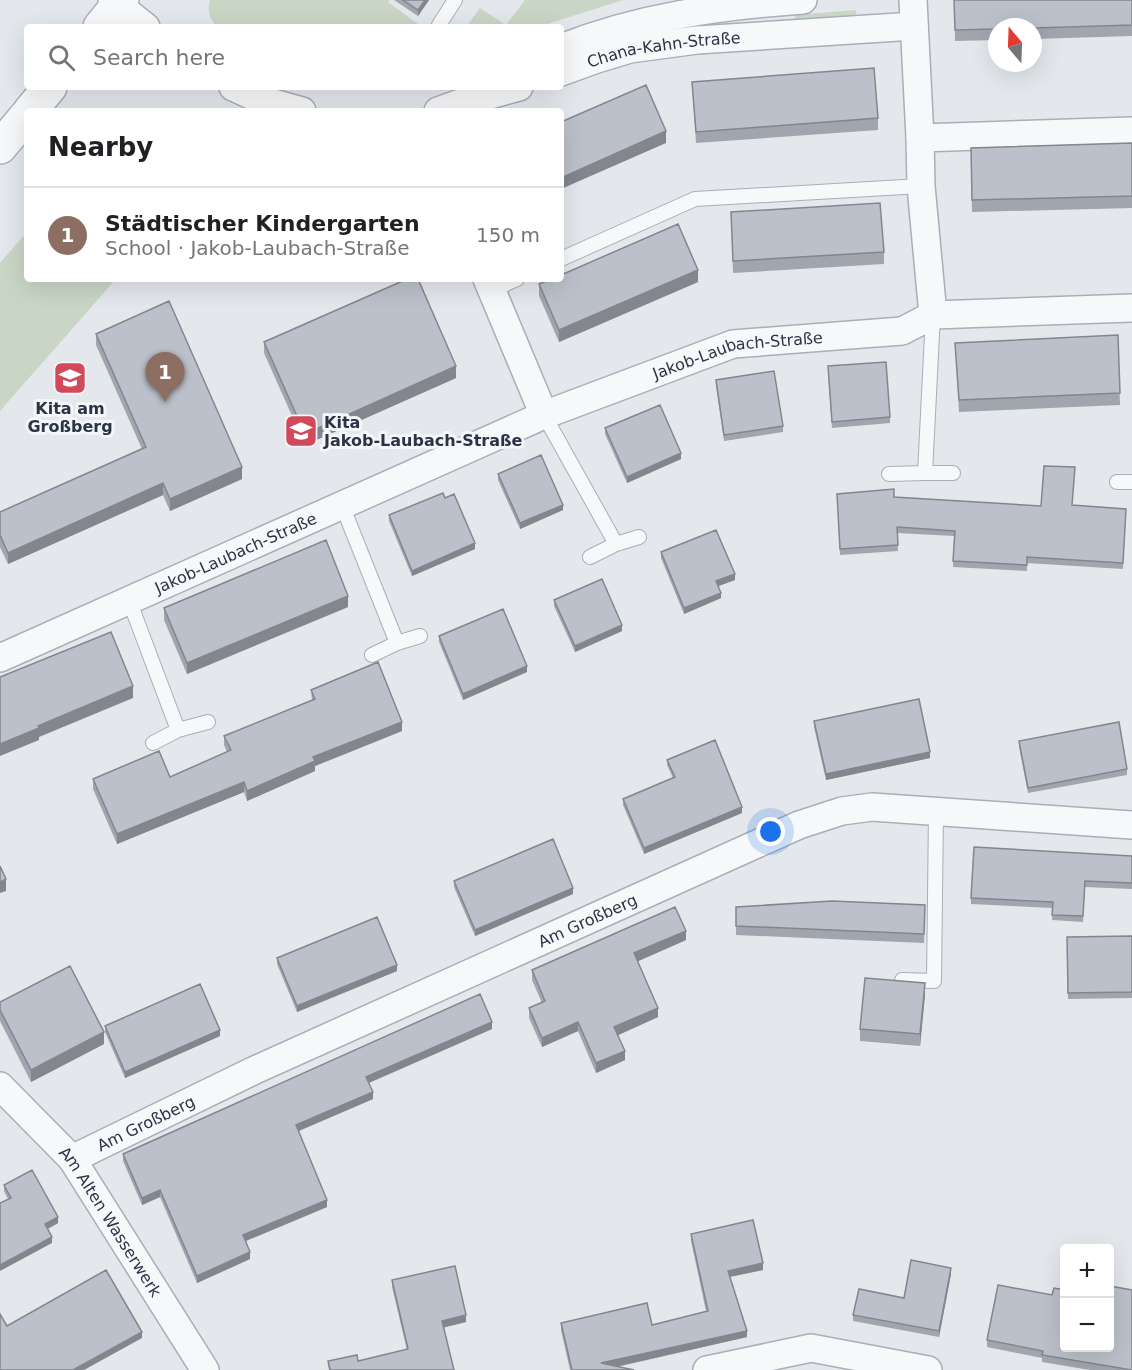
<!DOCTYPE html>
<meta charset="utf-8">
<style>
:root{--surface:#fff;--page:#f6f6f6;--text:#202124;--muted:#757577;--line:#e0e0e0;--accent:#1a73e8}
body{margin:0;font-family:"DejaVu Sans",sans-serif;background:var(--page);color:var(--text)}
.controls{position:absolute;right:18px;bottom:18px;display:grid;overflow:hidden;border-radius:6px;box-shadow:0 6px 24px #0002}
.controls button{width:54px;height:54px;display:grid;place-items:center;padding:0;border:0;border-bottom:2px solid var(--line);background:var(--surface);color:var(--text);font:30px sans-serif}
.compass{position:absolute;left:988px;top:18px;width:54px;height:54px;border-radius:50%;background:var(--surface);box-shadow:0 6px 24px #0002;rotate:341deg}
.you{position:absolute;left:771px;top:832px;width:21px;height:21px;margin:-15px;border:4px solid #fff;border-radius:50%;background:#1a73e8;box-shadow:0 0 0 9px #1a73e833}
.badge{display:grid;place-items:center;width:39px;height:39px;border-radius:50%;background:var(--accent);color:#fff;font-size:20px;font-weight:700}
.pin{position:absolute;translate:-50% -50px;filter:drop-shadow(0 2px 3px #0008)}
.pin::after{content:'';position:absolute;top:32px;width:21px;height:18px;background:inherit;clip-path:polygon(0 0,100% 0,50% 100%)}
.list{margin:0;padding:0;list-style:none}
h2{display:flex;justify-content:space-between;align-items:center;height:78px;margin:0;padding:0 24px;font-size:26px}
h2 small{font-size:20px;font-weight:400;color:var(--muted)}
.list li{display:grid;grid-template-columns:39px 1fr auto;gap:18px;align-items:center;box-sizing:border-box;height:96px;padding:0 24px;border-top:2px solid var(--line)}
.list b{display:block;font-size:22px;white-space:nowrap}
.list p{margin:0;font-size:20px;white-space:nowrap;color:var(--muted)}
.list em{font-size:20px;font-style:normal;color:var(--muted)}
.icon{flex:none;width:33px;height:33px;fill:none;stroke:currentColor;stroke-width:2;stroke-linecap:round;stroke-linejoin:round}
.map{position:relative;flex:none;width:1132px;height:1370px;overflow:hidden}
.search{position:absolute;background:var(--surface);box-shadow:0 6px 24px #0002;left:24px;top:24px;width:540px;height:66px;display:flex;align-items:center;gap:15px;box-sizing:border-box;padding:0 21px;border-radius:6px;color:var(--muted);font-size:22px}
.panel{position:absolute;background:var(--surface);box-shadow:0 6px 24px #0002;left:24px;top:108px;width:540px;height:174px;border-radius:6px}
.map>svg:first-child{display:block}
.green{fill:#c9d6c5}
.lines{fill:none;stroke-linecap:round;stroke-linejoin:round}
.service-casing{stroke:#a9aeb7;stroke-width:16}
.minor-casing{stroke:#a9aeb7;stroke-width:30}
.tertiary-casing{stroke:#a9aeb7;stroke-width:36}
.service{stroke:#f7f8fa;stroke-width:14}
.minor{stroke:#f7f8fa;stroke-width:27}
.tertiary{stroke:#f7f8fa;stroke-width:33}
.wall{fill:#a1a5ae}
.shaded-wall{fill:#83868d}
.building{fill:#bbc0ca;stroke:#83868d;stroke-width:1.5}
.labels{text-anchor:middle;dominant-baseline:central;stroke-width:6;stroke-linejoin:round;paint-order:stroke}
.street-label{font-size:16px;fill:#2b3445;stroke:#f4f6f9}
.poi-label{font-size:16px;font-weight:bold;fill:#2b3445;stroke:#f4f6f9}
</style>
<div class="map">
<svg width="1132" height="1370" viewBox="0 0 1132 1370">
<rect width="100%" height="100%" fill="#e4e7ec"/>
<path class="green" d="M210 0H389L388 2 422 27H218C209 20 207 10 210 0Z
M525 0H623L538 27H468L469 23 480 8 506 25Z
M856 10 857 20 796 25 795 15Z
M27 232V279H116L0 411V263Z"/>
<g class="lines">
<defs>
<path id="service" d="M440 27 439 25 455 0
M561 259 695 199 921 186
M492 290 517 279
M933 315 925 473H953
M544 415 616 544 639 537
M889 474 925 473
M1117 482H1132
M342 505 397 643 420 636
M590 557 616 544
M129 600 178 730
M372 655 397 643
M153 743 178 730 208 722
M902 980 934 981 936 811"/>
<g id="minor">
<path d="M112 0 146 27"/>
<path d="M913 0 920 138 921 186 933 315"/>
<path d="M561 48C640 17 719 6 803 0"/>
<path id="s1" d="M561 72 597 59 630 49 697 40 914 26"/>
<path d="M233 87 259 99 302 111"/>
<path d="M438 111 460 103 519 87"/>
<path d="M920 138 1132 131"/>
<path d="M487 279 544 415"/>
<path id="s2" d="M0 658 544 415 733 344 902 331 933 315 1132 308"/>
<path id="s3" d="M0 1086 72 1159 205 1370"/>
<path id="s4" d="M72 1159 255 1070 799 825 842 811 872 807 1132 825"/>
<path d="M707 1370 811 1348 928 1370"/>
</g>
<path id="tertiary" d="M100 27 122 0
M30 111 50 87
M0 147 27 115"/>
</defs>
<use href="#service" class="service-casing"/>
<use href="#minor" class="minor-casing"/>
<use href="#tertiary" class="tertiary-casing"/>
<use href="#service" class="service"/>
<use href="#minor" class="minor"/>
<use href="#tertiary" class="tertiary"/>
</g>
<path class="wall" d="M394 0H429L418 16Z
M954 0H1132V36L1033 39V27H997V40L955 41Z
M692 82 878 118V130L696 143Z
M1132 143V208L972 212 971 148Z
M731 212 884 252V264L733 273Z
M698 282 559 342 539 296V284Z
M96 334 242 479 170 511 163 495 8 564 0 547V512L142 449 96 345Z
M1118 335 1120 405 959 412 955 343Z
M264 342 456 378 305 445 264 353Z
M828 372 890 417V423L832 428Z
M716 380 783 426V432L724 441 716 386Z
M605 428 681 459 627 483 605 434Z
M498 474 563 510 520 529 498 480Z
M837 499 1041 506 1073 505 1126 509 1123 569 1027 563V571L953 567 954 536 897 533 898 551 840 555Z
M389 515 475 549 412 576 389 521Z
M661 552 735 580 718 586 721 598 684 614 661 558Z
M554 600 622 631 575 652 554 606Z
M348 607 187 674 164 620V608Z
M439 636 527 672 463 700 439 642Z
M311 690 402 731 315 766V771L247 801 244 792 117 844 93 789V779L170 777 227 752 224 745V736L312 700Z
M814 721 930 758 826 780 814 727Z
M1019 741 1127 769V775L1028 793 1019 747Z
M667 760 742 813 644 854 623 805V799L673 778 667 765Z
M1132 856V889L1085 887 1083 922 1052 920 1053 908 971 904V898Z
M454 881 573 894 475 936 454 887Z
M736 907 925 914 924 943 736 935Z
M1132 936V998L1068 999 1067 937Z
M686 940 638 961 658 1017 618 1035 625 1060 596 1073 578 1031 542 1047 529 1018V1008L542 1003 532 980V970Z
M277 958 397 971 297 1012 277 964Z
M925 995 920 1046 860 1041V1029Z
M0 1002 104 1044 31 1082 0 1021Z
M105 1026 220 1036 125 1078 105 1032Z
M492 1029 369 1083 373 1099 299 1131 327 1207 246 1241 250 1259 197 1283 160 1197 142 1205 123 1161V1154Z
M4 1185 58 1223 48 1229 52 1243 8 1199 4 1191Z
M691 1234 763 1270 730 1277 747 1337 617 1367 634 1370H570L561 1330V1323L652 1325 706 1311 691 1241Z
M951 1274 939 1337 853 1321V1315L904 1298Z
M392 1280 466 1322 444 1327 454 1370H329L328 1361H358L407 1350 392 1287Z
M1132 1290V1370H1090L1042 1362V1358L987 1347V1340L1065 1347Z"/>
<path class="shaded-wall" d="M425 0H429L418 16V10Z
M666 131V143L561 189V178Z
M698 270V282L559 342V330Z
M456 366V378L305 445V434Z
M681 453V459L627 483V477Z
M242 467V479L170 511V499Z
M163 483V495L8 564V553Z
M563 505V510L520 529V523Z
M475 543V549L412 576V571Z
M735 574V580L716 587V581Z
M721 593V598L684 614V608Z
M348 596V607L187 674V663Z
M622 625V631L575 652V646Z
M527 666V672L463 700V694Z
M133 686V698L39 737V740L0 756V744L38 726Z
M402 722V731L315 766V771L247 801V791L313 757Z
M930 752V758L826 780V774Z
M244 782V792L117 844V834Z
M742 807V813L644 854V848Z
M6 879V891L0 893V882Z
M573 888V894L475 936V930Z
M686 931V940L634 963V953Z
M397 965V971L297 1012V1006Z
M925 983V995L920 1046V1034Z
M658 1008V1017L614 1037V1027Z
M492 1022V1029L366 1084V1077Z
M578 1022V1031L542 1047V1038Z
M220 1030V1036L125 1078V1072Z
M104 1032V1044L31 1082V1070Z
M625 1051V1060L596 1073V1063Z
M373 1092V1099L296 1132V1125Z
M160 1190V1197L142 1205V1198Z
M327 1200V1207L243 1242V1235Z
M58 1217V1223L45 1230V1224Z
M52 1237V1243L0 1271V1265Z
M250 1252V1259L197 1283V1276Z
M763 1263V1270L728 1277V1271Z
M951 1268V1274L939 1337V1331Z
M466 1315V1322L442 1328V1321Z
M747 1331V1337L601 1370V1363Z
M142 1332V1338L84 1370H73Z"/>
<path class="building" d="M403 0H425L418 10Z
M954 0H1132V25L1033 28 997 27V29L955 30Z
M874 68 878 118 696 132 692 82Z
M646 85 666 131 561 178V122Z
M1132 143V196L972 200 971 148Z
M880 203 884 252 733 261 731 212Z
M678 224 698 270 559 330 539 284 551 279H561V275Z
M407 279H418L456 366 305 434 264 342Z
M169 301 242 467 170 499 163 483 8 553 0 535V512L146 447 96 334Z
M1118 335 1120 393 959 400 955 343Z
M886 362 890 417 832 422 828 366Z
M774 371 783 426 724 435 716 380Z
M660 405 681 453 627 477 605 428Z
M541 455 563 505 520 523 498 474Z
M1044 466 1075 467 1072 505 1126 509 1123 563 1027 557V565L953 561 955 531 897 527 898 545 840 549 837 494 894 489V497L1041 506Z
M443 493 445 498 454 494 475 543 412 571 389 515Z
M716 530 735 574 716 581 721 593 684 608 661 552Z
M326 540 348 596 187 663 164 608Z
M602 579 622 625 575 646 554 600Z
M503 609 527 666 463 694 439 636Z
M111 632 133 686 38 726 39 728 0 744V677Z
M378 662 402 722 313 757 315 761 247 791 244 782 117 834 93 779 159 751 170 777 231 750 224 736 315 699 311 690Z
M919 699 930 752 826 774 814 721Z
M1119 722 1127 769 1028 788 1019 741Z
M715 740 742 807 644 848 623 799 675 777 667 760Z
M553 839 573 888 475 930 454 881Z
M974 847 1132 856V883L1085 881 1083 916 1052 915 1053 902 971 898Z
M0 866 6 879 0 882Z
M832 901 925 905 924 934 736 926V907Z
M675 907 686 931 634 953 658 1008 614 1027 625 1051 596 1063 578 1022 542 1038 529 1008 545 1001 532 970Z
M377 917 397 965 297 1006 277 958Z
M1132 936V992L1068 993 1067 937Z
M70 966 104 1032 31 1070 0 1010V1002Z
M865 978 925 983 920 1034 860 1029Z
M200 984 220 1030 125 1072 105 1026Z
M480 994 492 1022 366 1077 373 1092 296 1125 327 1200 243 1235 250 1252 197 1276 160 1190 142 1198 123 1154Z
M32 1170 58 1217 45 1224 52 1237 0 1265V1203L11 1198 4 1185Z
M753 1220 763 1263 728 1271 747 1331 601 1363 634 1370H572L561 1323 647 1303 652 1325 708 1311 691 1234Z
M911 1260 951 1268 939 1331 853 1315 859 1289 904 1298Z
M455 1266 466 1315 442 1321 454 1370H330L328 1361 357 1355 358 1361 408 1349 392 1280Z
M106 1270 142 1332 73 1370H0V1314L7 1326Z
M998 1285 1052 1295 1054 1288 1065 1290V1347H1110V1286L1132 1290V1370L1042 1355 1043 1351 987 1340Z"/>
<defs>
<symbol id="school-square" viewBox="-11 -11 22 22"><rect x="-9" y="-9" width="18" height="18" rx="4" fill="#d1495b" stroke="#f4f6f9"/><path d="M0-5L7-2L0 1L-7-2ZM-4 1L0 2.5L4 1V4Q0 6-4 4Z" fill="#fff"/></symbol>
</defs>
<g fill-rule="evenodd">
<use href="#school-square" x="51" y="359" width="38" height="38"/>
<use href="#school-square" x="282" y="412" width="38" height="38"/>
</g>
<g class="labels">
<g class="street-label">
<text stroke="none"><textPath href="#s1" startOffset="106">Chana-Kahn-Straße</textPath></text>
<text stroke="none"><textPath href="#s2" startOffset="800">Jakob-Laubach-Straße</textPath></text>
<text stroke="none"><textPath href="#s2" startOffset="258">Jakob-Laubach-Straße</textPath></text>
<text stroke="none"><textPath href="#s4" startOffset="568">Am Großberg</textPath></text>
<text stroke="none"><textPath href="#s4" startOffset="82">Am Großberg</textPath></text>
<text stroke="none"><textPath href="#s3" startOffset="176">Am Alten Wasserwerk</textPath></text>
</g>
<g class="poi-label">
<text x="70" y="408">Kita am<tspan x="70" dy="18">Großberg</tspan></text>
<text x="324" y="422" text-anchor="start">Kita<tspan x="324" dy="18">Jakob-Laubach-Straße</tspan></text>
</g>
</g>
</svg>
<div class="controls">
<button>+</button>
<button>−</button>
</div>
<svg class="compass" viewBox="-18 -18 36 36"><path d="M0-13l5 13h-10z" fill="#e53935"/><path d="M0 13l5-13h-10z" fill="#757577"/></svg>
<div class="you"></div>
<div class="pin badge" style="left:165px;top:402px;background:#8d6e63">1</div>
<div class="search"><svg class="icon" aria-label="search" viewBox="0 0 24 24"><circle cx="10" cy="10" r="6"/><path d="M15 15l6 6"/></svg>Search here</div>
<section class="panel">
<h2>Nearby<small></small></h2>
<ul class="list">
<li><span class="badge" style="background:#8d6e63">1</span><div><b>Städtischer Kindergarten</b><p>School · Jakob-Laubach-Straße</p></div><em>150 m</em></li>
</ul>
</section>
</div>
